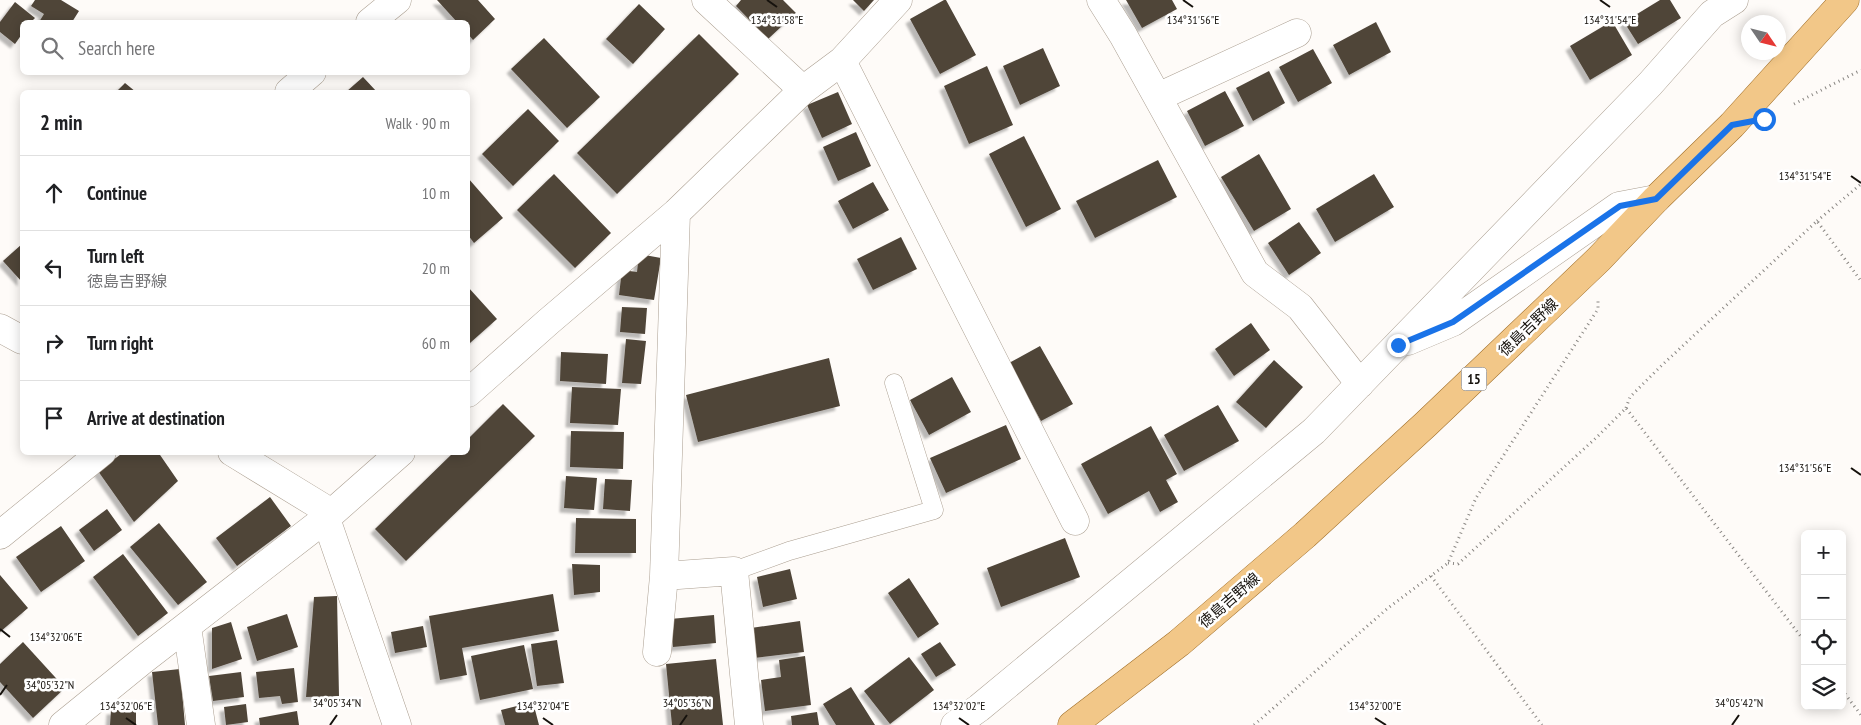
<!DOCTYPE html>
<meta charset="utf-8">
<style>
:root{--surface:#fff;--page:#f6f6f6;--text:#202124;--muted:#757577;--line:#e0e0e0}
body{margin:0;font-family:"PT Sans Narrow","Noto Sans JP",sans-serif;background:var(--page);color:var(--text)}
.controls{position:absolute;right:15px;bottom:15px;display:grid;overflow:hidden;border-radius:8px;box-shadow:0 2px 12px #0003}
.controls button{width:45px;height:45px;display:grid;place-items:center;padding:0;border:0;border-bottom:1px solid var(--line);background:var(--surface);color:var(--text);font:25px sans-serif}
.compass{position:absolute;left:1741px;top:15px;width:45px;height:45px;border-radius:50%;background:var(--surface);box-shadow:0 2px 12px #0003;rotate:125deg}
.stop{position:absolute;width:15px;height:15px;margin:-11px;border:4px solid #1a73e8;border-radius:50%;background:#fff}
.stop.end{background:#1a73e8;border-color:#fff;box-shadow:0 1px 5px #0008}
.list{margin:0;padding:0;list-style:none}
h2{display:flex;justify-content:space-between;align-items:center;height:65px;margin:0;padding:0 20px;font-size:21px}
h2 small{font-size:16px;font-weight:400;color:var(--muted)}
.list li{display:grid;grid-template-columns:32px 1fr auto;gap:15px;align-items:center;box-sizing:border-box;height:75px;padding:0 20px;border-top:1px solid var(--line)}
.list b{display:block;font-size:19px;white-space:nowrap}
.list p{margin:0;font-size:16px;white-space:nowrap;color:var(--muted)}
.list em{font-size:16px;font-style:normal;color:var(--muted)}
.icon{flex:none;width:28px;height:28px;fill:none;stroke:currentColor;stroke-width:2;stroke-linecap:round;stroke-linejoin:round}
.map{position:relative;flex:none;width:1861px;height:725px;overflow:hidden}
.search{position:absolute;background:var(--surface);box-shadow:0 2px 12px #0003;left:20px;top:20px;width:450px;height:55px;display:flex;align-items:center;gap:12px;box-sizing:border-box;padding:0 18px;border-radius:8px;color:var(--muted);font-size:19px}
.panel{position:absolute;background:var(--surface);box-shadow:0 2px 12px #0003;left:20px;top:90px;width:450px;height:365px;border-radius:8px}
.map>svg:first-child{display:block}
.building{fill:#4f4539;filter:url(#shadow)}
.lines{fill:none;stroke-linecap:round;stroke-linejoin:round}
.lane-casing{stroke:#ab9f91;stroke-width:19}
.street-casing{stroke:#ab9f91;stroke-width:29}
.primary-casing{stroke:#a06f2a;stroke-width:29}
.path{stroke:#8a8783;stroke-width:3;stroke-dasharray:1 4;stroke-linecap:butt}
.lane{stroke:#fff;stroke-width:18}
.street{stroke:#fff;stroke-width:28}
.primary{stroke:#f2c788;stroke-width:28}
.route{stroke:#1a73e8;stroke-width:6}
.ticks{fill:none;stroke:#16120d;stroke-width:2}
.labels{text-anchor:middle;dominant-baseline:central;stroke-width:5;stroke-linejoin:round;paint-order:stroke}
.shield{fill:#fff;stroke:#5c5956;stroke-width:1}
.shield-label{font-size:14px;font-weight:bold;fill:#16120d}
.street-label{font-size:15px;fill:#16120d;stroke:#fff}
.ticks-label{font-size:12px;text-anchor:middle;fill:#16120d;stroke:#fff;stroke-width:5;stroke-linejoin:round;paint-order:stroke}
</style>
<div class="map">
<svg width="1861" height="725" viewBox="0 0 1861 725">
<defs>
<filter id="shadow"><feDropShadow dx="-4.5" dy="4.5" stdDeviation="1" flood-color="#0004"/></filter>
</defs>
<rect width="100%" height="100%" fill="#fefbf8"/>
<path class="building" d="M35 0H61L79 11 72 22H39L44 14 31 6Z
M437 0H478L495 19 473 40 468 34V22H457Z
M741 0H783L796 13 768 39 736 6Z
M853 0H874L864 11Z
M944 0H946L976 55 940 74 910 19Z
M1126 0H1172L1177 9 1142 28Z
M1660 0H1670L1681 18 1638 44 1624 22Z
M15 2 35 18 31 22H22V34L15 44 0 32V22Z
M639 4 665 29 633 64 606 39Z
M1612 21 1632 55 1590 80 1570 46Z
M1376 22 1391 52 1349 75 1333 45Z
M699 34 739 74 617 194 577 153Z
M544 38 600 97 567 128 511 69Z
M1043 48 1060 86 1020 105 1003 66Z
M1313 49 1332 83 1298 102 1279 67Z
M987 66 1013 125 969 144 944 86Z
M1269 71 1285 103 1253 121 1236 88Z
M363 77 377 92H346Z
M125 83 136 92H116Z
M1225 91 1244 126 1205 146 1187 111Z
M838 92 852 124 822 138 807 105Z
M528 109 559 141 513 186 482 154Z
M856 132 871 166 838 181 823 147Z
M1024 136 1061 209 1026 227 989 154Z
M1259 154 1291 209 1254 231 1221 177Z
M1158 160 1177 197 1095 238 1076 201Z
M554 174 611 233 575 268 517 210Z
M1374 174 1394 207 1335 242 1316 209Z
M468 178 503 218 474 243 468 235Z
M873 182 889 210 853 229 838 201Z
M1299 222 1321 253 1289 275 1268 243Z
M901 237 917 269 873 290 857 259Z
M22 244V282L3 261Z
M639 254 661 258 654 300 619 295 622 270 637 272Z
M468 287 497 319 470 343 468 340Z
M622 307 647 308 645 334 620 332Z
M1251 323 1270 350 1234 376 1215 349Z
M626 339 646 341 641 384 622 383Z
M1040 346 1073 404 1041 421 1009 363Z
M561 352 608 354 606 384 560 381Z
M829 358 840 406 698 442 686 395Z
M1274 360 1303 387 1266 428 1236 402Z
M952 377 971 412 929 435 910 400Z
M572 387 621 389 618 425 570 423Z
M503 404 535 436 406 561 375 529 454 452H468V439Z
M1218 405 1239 441 1184 471 1164 435Z
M1006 425 1021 459 946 493 930 458Z
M1151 426 1177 474 1166 480 1178 502 1160 512 1149 491 1108 514 1081 464Z
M571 431 624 432 623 469 570 467Z
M124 452H158L178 481 134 522 98 471Z
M566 476 597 478 594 510 564 508Z
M605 479 632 480 630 511 603 509Z
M270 497 291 526 237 566 216 538Z
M107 509 122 530 94 551 79 530Z
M576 518 636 519V553H575Z
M159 523 207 582 178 605 130 547Z
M61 526 85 561 41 592 16 557Z
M1065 538 1080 577 1001 607 987 568Z
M123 554 168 613 138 636 93 577Z
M572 564 600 565V592L574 595Z
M790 569 797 599 763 607 757 577Z
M0 575 28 608 0 632Z
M909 578 939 624 918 638 888 593Z
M553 594 559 631 462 648 467 675 440 680 429 616Z
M337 596 339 696 306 697 314 597Z
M287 614 298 647 257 661 247 627Z
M714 615 716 643 673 647 670 619Z
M800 621 804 652 754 658 751 628Z
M231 622 242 659 212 669V628Z
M423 626 427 647 395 653 391 632Z
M557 640 564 683 537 686 531 644Z
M23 642 65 688 33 718 0 682V664Z
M940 642 956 665 936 677 921 654Z
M524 645 533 689 480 700 471 656Z
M805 656 811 705 765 711 761 680 781 677 779 660Z
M909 657 934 690 890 724 864 691Z
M716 659 723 725H672L666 664Z
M294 668 298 702 282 704 280 696 259 698 256 672Z
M180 669 185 725H158L152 672Z
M241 672 244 697 213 701 209 676Z
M851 687 875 725H836L823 704Z
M533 702 539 725H505L501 710Z
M246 704 248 722 226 725 224 707Z
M111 710H136V725H110Z
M297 711 299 725H260L259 718Z
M817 712 819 725H792L791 716Z"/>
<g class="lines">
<defs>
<path id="lane" d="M734 571 789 551 934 510 894 383"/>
<path id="street" d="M706 0 803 90
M1101 0 1123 35 1255 273 1300 307 1360 384
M370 22 397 0
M842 61 1075 521
M289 92 312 72
M1158 97 1297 33
M676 213 664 576 734 571 749 725
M0 328 22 340
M1408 341 1453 322 1619 206 1656 199
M468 393 548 322 676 213 803 90 842 61 898 0
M232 452 322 507 397 725
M0 535 102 452
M187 626 201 725
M657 652 664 576
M63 725 143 660 325 519 401 452
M955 725 979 708 1314 431 1650 84 1712 14 1734 0"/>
<path id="primary" d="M1072 725 1179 643 1305 535 1426 424 1599 259 1656 199 1732 125 1845 0"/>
</defs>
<use href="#lane" class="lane-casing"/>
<use href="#street" class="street-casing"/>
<use href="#primary" class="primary-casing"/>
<path class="path" d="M1794 104 1861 70
M1817 221 1861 184
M1626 408 1630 397 1660 367 1817 221 1861 281
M1448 563 1458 564 1597 437 1626 408 1805 642
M1431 576 1542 725
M1842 690 1861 715
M1254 725 1388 608 1448 563 1476 498 1598 309V301"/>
<use href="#lane" class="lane"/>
<use href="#street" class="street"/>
<use href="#primary" class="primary"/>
</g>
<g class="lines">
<path class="route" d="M1398 345 1453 322 1620 206 1656 199 1732 125 1764 119"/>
</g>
<path class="ticks" d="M767 0 777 7M1183 0 1193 7M1600 0 1610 7M1851 176 1861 183M1851 468 1861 475M0 629 10 637M0 695 7 685M126 718 136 725M543 718 553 725M959 718 969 725M1375 718 1386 725M330 725 337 715M680 725 687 715M1732 725 1739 715"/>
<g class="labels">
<rect class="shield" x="1461.5" y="367.5" width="25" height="23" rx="4"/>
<g class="shield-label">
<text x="1474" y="379">15</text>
</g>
<g class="street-label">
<text transform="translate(1528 327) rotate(-44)">徳島吉野線</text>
<text transform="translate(1229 600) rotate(-41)">徳島吉野線</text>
</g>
</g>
<g class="ticks-label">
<text x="777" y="24">134°31'58"E</text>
<text x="1193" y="24">134°31'56"E</text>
<text x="1610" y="24">134°31'54"E</text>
<text x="1805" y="180">134°31'54"E</text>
<text x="1805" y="472">134°31'56"E</text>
<text x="56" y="641">134°32'06"E</text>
<text x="50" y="689">34°05'32"N</text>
<text x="337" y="707">34°05'34"N</text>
<text x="687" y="707">34°05'36"N</text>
<text x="1739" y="707">34°05'42"N</text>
<text x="126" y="710">134°32'06"E</text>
<text x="543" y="710">134°32'04"E</text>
<text x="959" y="710">134°32'02"E</text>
<text x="1375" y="710">134°32'00"E</text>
</g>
</svg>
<div class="controls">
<button>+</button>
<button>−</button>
<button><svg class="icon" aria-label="locate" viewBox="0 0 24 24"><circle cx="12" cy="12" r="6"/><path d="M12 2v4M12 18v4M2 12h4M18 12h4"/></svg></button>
<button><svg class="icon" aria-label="layers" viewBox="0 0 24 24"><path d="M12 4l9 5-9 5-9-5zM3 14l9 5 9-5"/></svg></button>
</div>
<svg class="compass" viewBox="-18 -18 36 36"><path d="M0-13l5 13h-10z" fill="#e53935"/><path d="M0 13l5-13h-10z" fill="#757577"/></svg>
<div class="stop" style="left:1764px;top:119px"></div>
<div class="stop end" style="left:1398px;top:345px"></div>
<div class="search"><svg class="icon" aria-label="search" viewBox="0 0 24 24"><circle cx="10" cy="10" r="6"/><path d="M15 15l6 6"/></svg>Search here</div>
<section class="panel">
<h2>2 min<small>Walk · 90 m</small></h2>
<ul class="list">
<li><svg class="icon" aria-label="ahead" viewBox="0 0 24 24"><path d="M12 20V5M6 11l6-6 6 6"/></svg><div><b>Continue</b></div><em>10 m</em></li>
<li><svg class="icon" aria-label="left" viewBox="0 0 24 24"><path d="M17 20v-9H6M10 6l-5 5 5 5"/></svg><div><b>Turn left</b><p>徳島吉野線</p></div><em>20 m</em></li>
<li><svg class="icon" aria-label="right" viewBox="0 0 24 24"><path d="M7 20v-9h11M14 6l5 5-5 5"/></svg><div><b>Turn right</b></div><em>60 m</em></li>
<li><svg class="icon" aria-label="arrive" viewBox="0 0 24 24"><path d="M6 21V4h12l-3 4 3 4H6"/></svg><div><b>Arrive at destination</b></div></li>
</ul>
</section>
</div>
